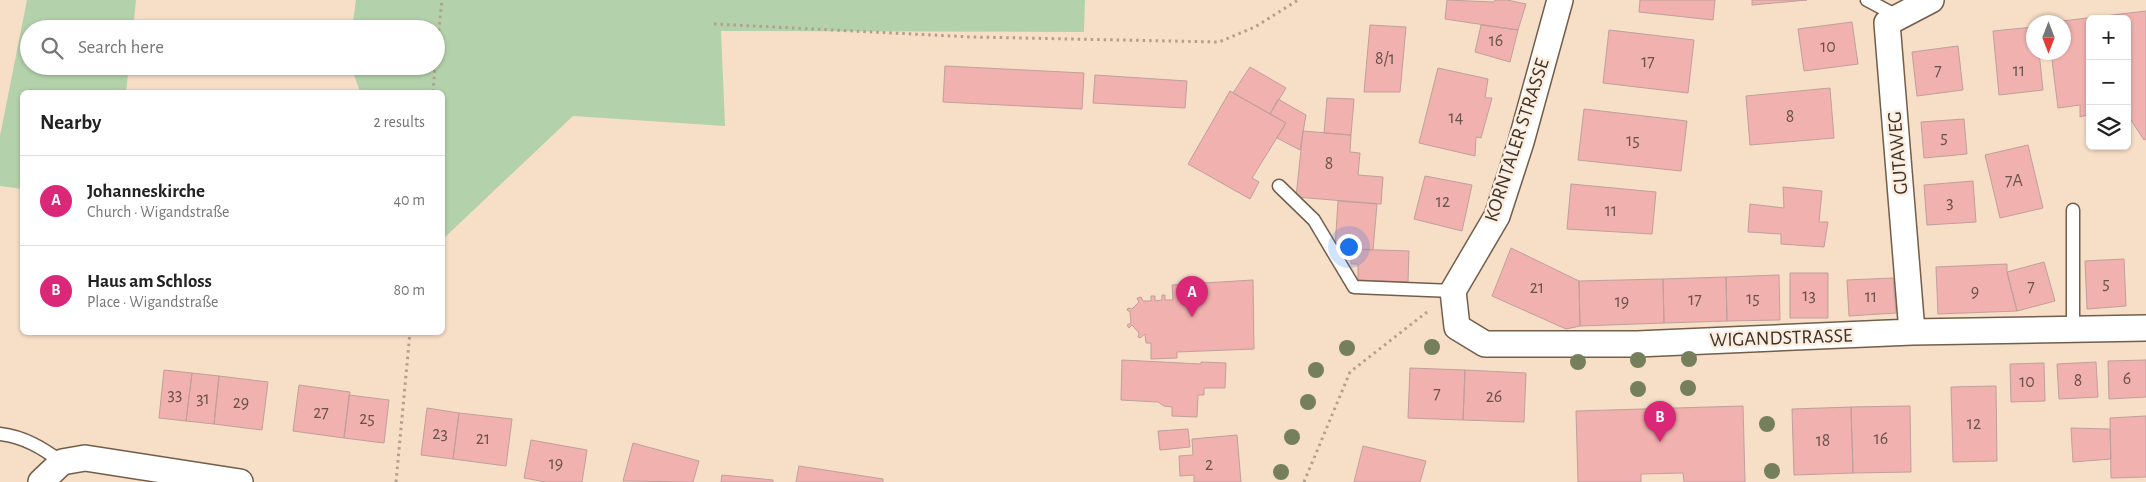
<!DOCTYPE html>
<meta charset="utf-8">
<style>
:root{--surface:#fff;--page:#f2f2f2;--text:#222;--muted:#767676;--line:#e0e0e0;--accent:#db2777}
body{margin:0;font-family:"Alegreya Sans",sans-serif;background:var(--page);color:var(--text)}
.controls{position:absolute;right:15px;top:15px;display:grid;overflow:hidden;border-radius:8px;box-shadow:0 1px 4px #0004}
.controls button{width:45px;height:45px;display:grid;place-items:center;padding:0;border:0;border-bottom:1px solid var(--line);background:var(--surface);color:var(--text);font:25px sans-serif}
.compass{position:absolute;left:2026px;top:15px;width:45px;height:45px;border-radius:50%;background:var(--surface);box-shadow:0 1px 4px #0004;rotate:180deg}
.you{position:absolute;left:1348px;top:246px;width:18px;height:18px;margin:-12px;border:4px solid #fff;border-radius:50%;background:#1a73e8;box-shadow:0 0 0 8px #1a73e833}
.badge{display:grid;place-items:center;width:32px;height:32px;border-radius:50%;background:var(--accent);color:#fff;font-size:16px;font-weight:700}
.pin{position:absolute;translate:-50% -41px;filter:drop-shadow(0 1px 2px #0008)}
.pin::after{content:'';position:absolute;top:26px;width:18px;height:15px;background:inherit;clip-path:polygon(0 0,100% 0,50% 100%)}
.list{margin:0;padding:0;list-style:none}
h2{display:flex;justify-content:space-between;align-items:center;height:65px;margin:0;padding:0 20px;font-size:21px}
h2 small{font-size:16px;font-weight:400;color:var(--muted)}
.list li{display:grid;grid-template-columns:32px 1fr auto;gap:15px;align-items:center;box-sizing:border-box;height:90px;padding:0 20px;border-top:1px solid var(--line)}
.list b{display:block;font-size:19px;white-space:nowrap}
.list p{margin:0;font-size:16px;white-space:nowrap;color:var(--muted)}
.list em{font-size:16px;font-style:normal;color:var(--muted)}
.icon{flex:none;width:28px;height:28px;fill:none;stroke:currentColor;stroke-width:2;stroke-linecap:round;stroke-linejoin:round}
.map{position:relative;flex:none;width:2146px;height:482px;overflow:hidden}
.search{position:absolute;background:var(--surface);box-shadow:0 1px 4px #0004;left:20px;top:20px;width:425px;height:55px;display:flex;align-items:center;gap:12px;box-sizing:border-box;padding:0 18px;border-radius:28px;color:var(--muted);font-size:19px}
.panel{position:absolute;background:var(--surface);box-shadow:0 1px 4px #0004;left:20px;top:90px;width:425px;height:245px;border-radius:8px}
.map>svg:first-child{display:block}
.green{fill:#b3d2ab}
.building{fill:#f1b1ae;stroke:#c19f9c}
.lines{fill:none;stroke-linecap:round;stroke-linejoin:round}
.lane-casing{stroke:#735e4a;stroke-width:15}
.street-casing{stroke:#735e4a;stroke-width:28}
.path{stroke:#b29f8d;stroke-width:3;stroke-dasharray:2.5 4;stroke-linecap:butt}
.lane{stroke:#fff;stroke-width:12}
.street{stroke:#fff;stroke-width:25}
.tree{fill:#767f5b}
.labels{text-anchor:middle;dominant-baseline:central;stroke-width:5;stroke-linejoin:round;paint-order:stroke}
.number-label{font-size:18px;fill:#6a524b}
.street-label{font-size:20px;fill:#3d332a;stroke:#fceddf}
</style>
<div class="map">
<svg width="2146" height="482" viewBox="0 0 2146 482">
<rect width="100%" height="100%" fill="#f6dec7"/>
<path class="green" d="M27 0H136L133 29H29V66H129L126 92H22V189L0 186V136Z
M356 0H1085L1084 32 721 31 725 126 573 116 443 239 442 92H360L351 66H436V29H352Z"/>
<path class="building" d="M1447 0 1494 2 1495 0H1507L1526 4 1518 30 1445 19Z
M1640 0H1715L1713 20 1639 12Z
M1752 0H1807L1752 5Z
M2146 11V139L2144 140 2127 114V19H2090V114L2080 117V105L2058 108 2051 52H2064V22H2054Z
M1852 22 1858 64 1804 71 1798 29Z
M1370 25 1406 27 1400 92H1364Z
M1481 25 1518 30 1510 62 1475 52Z
M2034 27V52H2039L2043 90 1999 95 1993 31Z
M1609 30 1694 40 1688 93 1603 83Z
M1958 46 1963 90 1917 96 1912 52Z
M945 66 1084 73 1082 109 943 102Z
M1250 67 1286 88 1270 114 1233 93Z
M1438 68 1488 79 1485 98H1492L1481 138 1476 137 1475 156 1419 143Z
M1095 75 1187 81 1185 108 1093 103Z
M1830 88 1834 138 1750 145 1746 96Z
M1230 91 1286 123 1252 178 1259 182 1250 199 1188 164Z
M1327 98 1354 99 1351 135 1324 133Z
M1278 99 1306 115 1300 150 1277 138 1286 123 1270 114Z
M1584 109 1687 121 1681 171 1578 160Z
M1964 119 1967 154 1924 158 1921 122Z
M1303 131 1351 135 1350 152 1360 153 1358 175 1383 177 1381 204 1296 197Z
M2028 145 2043 208 2000 218 1985 155Z
M1425 176 1472 185 1462 231 1414 219Z
M1973 181 1976 222 1927 225 1924 185Z
M1571 184 1656 192 1652 234 1567 229Z
M1783 187 1822 191 1819 222H1828L1824 247 1781 244V234L1748 232 1750 204 1784 208Z
M1338 201 1377 204 1373 250 1335 248Z
M1511 248 1579 281 1580 326 1566 329 1492 296Z
M1351 249 1409 251 1408 282 1358 280V264H1351Z
M2124 259 2126 306 2087 309 2085 261Z
M2044 262 2055 301 2017 311 2007 272Z
M2007 264V272L2017 311 1938 314 1936 267Z
M1790 273H1828V318H1790Z
M1779 275 1780 320 1727 321 1726 277Z
M1726 277 1727 321 1664 323 1663 279Z
M1893 278 1896 313 1849 316 1847 280Z
M1663 279 1664 323 1580 326 1579 281Z
M1253 280 1254 349 1177 352V358L1151 359V343H1146L1145 334 1140 338 1138 337 1139 333 1132 325 1129 328 1127 325 1131 323 1130 312 1127 310 1128 308 1132 309 1139 302 1137 298 1141 297 1143 301H1151V296H1155V301L1162 300V295H1165V300H1173L1172 285Z
M1122 360 1201 364V362L1226 363 1225 388H1204V395H1198L1197 417 1172 416V407L1164 406 1158 402 1121 400Z
M2146 360V397L2109 399 2108 361Z
M2096 362 2098 397 2059 399 2057 364Z
M2044 363 2045 401 2011 402 2010 364Z
M1410 368 1465 370 1463 420 1408 418Z
M164 370 192 373 186 421 159 418Z
M1465 370 1526 373 1524 422 1463 420Z
M192 373 219 376 214 424 186 421Z
M219 376 268 382 262 430 214 424Z
M299 385 350 392 344 438 293 431Z
M1996 386 1997 461 1953 462 1951 387Z
M349 395 389 400 384 443 344 438Z
M1743 406 1745 482H1684L1683 473 1641 474V482H1578L1576 411Z
M1910 406 1911 472 1853 473 1851 407Z
M1851 407 1853 473 1794 475 1792 409Z
M427 408 459 413 453 459 421 455Z
M459 413 512 419 506 466 453 459Z
M2146 416V477L2111 478 2110 418Z
M2071 428 2110 429 2111 459 2073 462Z
M1188 429 1190 447 1160 450 1158 431Z
M1237 435 1241 482H1194V475L1180 476 1179 456 1193 455 1192 439Z
M531 440 587 450 582 482H546L524 478Z
M633 443 699 461 693 482 623 481Z
M1363 446 1426 461 1420 482H1354Z
M799 466 883 479V482H796Z
M722 475 773 480V482H721Z"/>
<g class="lines">
<defs>
<path id="lane" d="M1867 0 1899 17
M1279 186 1314 220 1354 287 1453 291
M2073 329V210
M0 434C25 437 42 448 62 462"/>
<path id="street" d="M1560 0 1521 142 1497 216 1453 291 1457 327 1485 344H1637L1912 332 2146 328
M1912 332 1887 23 1931 0
M41 482 62 462 85 458 240 482"/>
</defs>
<use href="#lane" class="lane-casing"/>
<use href="#street" class="street-casing"/>
<path class="path" d="M714 24 972 37 1219 42 1255 27 1298 0
M436 57 442 0
M433 92 435 66
M396 482 410 332
M1304 482 1350 372 1427 312"/>
<use href="#lane" class="lane"/>
<use href="#street" class="street"/>
</g>
<g class="tree">
<circle cx="1432" cy="347" r="8"/>
<circle cx="1347" cy="348" r="8"/>
<circle cx="1689" cy="359" r="8"/>
<circle cx="1638" cy="360" r="8"/>
<circle cx="1578" cy="362" r="8"/>
<circle cx="1316" cy="370" r="8"/>
<circle cx="1688" cy="388" r="8"/>
<circle cx="1638" cy="389" r="8"/>
<circle cx="1308" cy="402" r="8"/>
<circle cx="1767" cy="424" r="8"/>
<circle cx="1292" cy="437" r="8"/>
<circle cx="1772" cy="471" r="8"/>
<circle cx="1281" cy="472" r="8"/>
</g>
<g class="labels">
<g class="number-label">
<text x="1496" y="41">16</text>
<text x="1828" y="47">10</text>
<text x="1385" y="59">8/1</text>
<text x="1648" y="62">17</text>
<text x="1938" y="71">7</text>
<text x="2019" y="71">11</text>
<text x="1790" y="117">8</text>
<text x="1456" y="118">14</text>
<text x="1944" y="138">5</text>
<text x="1633" y="141">15</text>
<text x="1329" y="164">8</text>
<text x="2014" y="181">7A</text>
<text x="1443" y="202">12</text>
<text x="1950" y="203">3</text>
<text x="1611" y="211">11</text>
<text x="2106" y="284">5</text>
<text x="2031" y="287">7</text>
<text x="1537" y="288">21</text>
<text x="1975" y="292">9</text>
<text x="1809" y="296">13</text>
<text x="1871" y="297">11</text>
<text x="1753" y="299">15</text>
<text x="1695" y="300">17</text>
<text x="1622" y="302">19</text>
<text x="2127" y="379">6</text>
<text x="2078" y="381">8</text>
<text x="2027" y="382">10</text>
<text x="1437" y="394">7</text>
<text x="175" y="395">33</text>
<text x="1494" y="397">26</text>
<text x="203" y="399">31</text>
<text x="241" y="403">29</text>
<text x="321" y="413">27</text>
<text x="367" y="419">25</text>
<text x="1974" y="424">12</text>
<text x="440" y="434">23</text>
<text x="483" y="439">21</text>
<text x="1881" y="439">16</text>
<text x="1823" y="441">18</text>
<text x="556" y="464">19</text>
<text x="1209" y="465">2</text>
</g>
<g class="street-label">
<text transform="translate(1517 140) rotate(-72)">KORNTALER STRASSE</text>
<text transform="translate(1898 153) rotate(-95)">GUTAWEG</text>
<text transform="translate(1781 338) rotate(-2)">WIGANDSTRASSE</text>
</g>
</g>
</svg>
<div class="controls">
<button>+</button>
<button>−</button>
<button><svg class="icon" aria-label="layers" viewBox="0 0 24 24"><path d="M12 4l9 5-9 5-9-5zM3 14l9 5 9-5"/></svg></button>
</div>
<svg class="compass" viewBox="-18 -18 36 36"><path d="M0-13l5 13h-10z" fill="#e53935"/><path d="M0 13l5-13h-10z" fill="#767676"/></svg>
<div class="you"></div>
<div class="pin badge" style="left:1192px;top:317px">A</div>
<div class="pin badge" style="left:1660px;top:442px">B</div>
<div class="search"><svg class="icon" aria-label="search" viewBox="0 0 24 24"><circle cx="10" cy="10" r="6"/><path d="M15 15l6 6"/></svg>Search here</div>
<section class="panel">
<h2>Nearby<small>2 results</small></h2>
<ul class="list">
<li><span class="badge">A</span><div><b>Johanneskirche</b><p>Church · Wigandstraße</p></div><em>40 m</em></li>
<li><span class="badge">B</span><div><b>Haus am Schloss</b><p>Place · Wigandstraße</p></div><em>80 m</em></li>
</ul>
</section>
</div>
